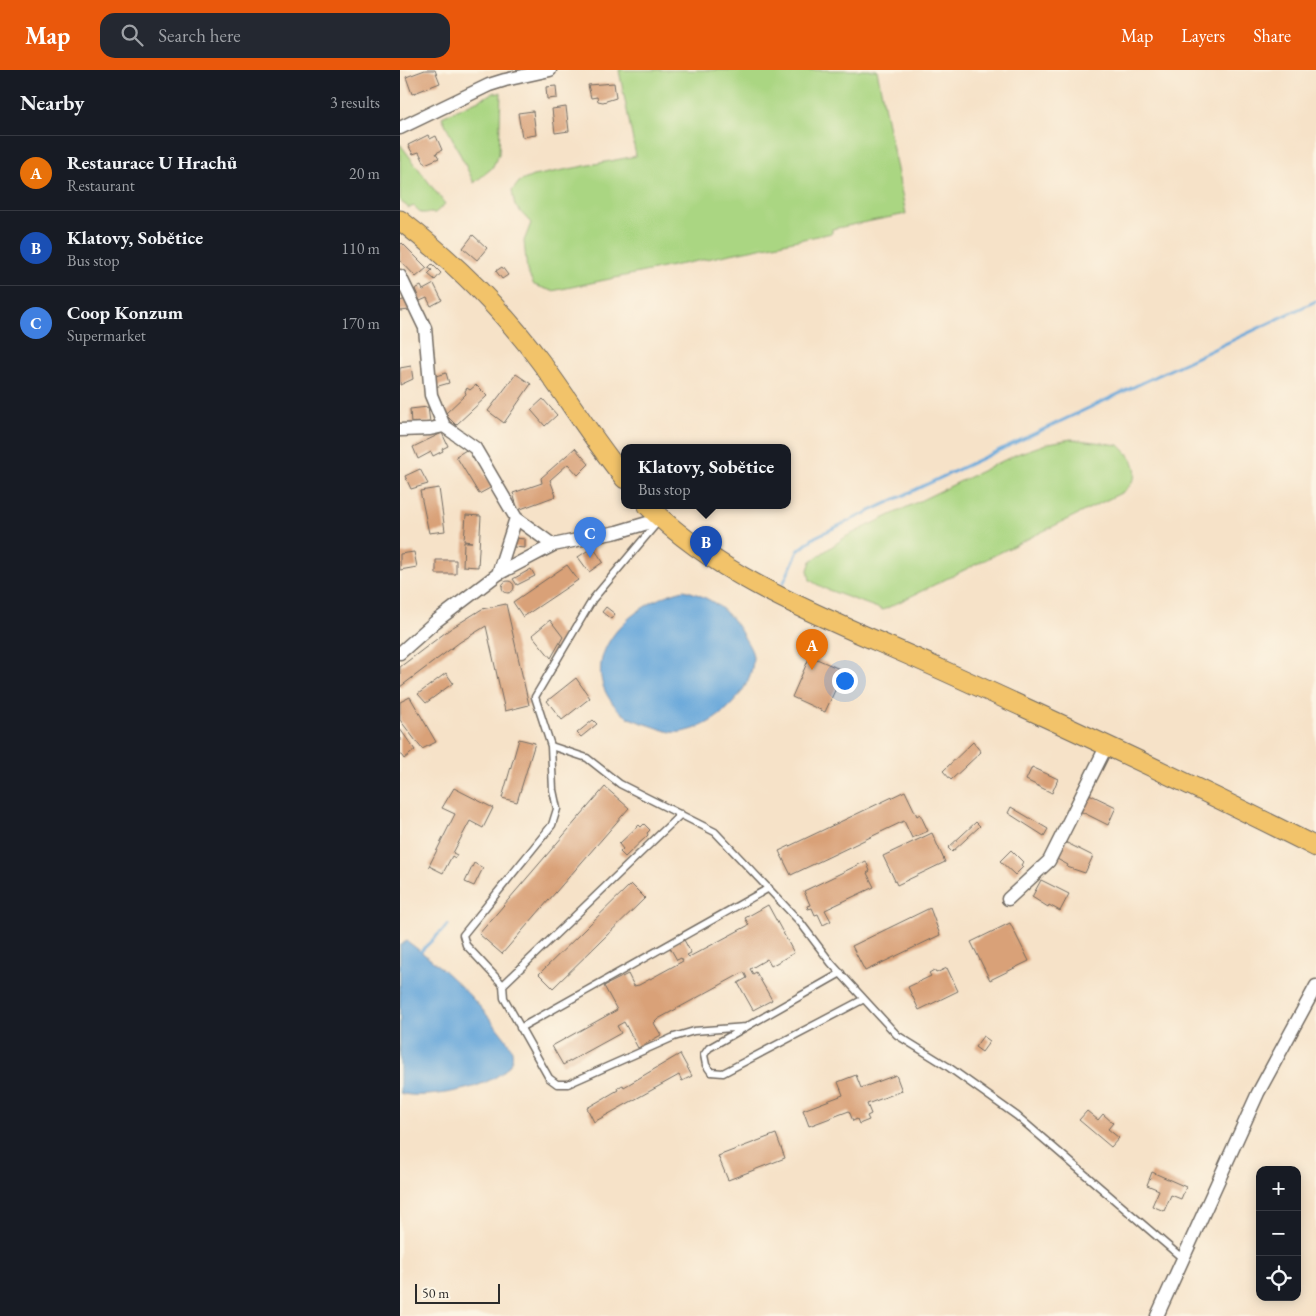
<!DOCTYPE html>
<meta charset="utf-8">
<style>
:root{--surface:#171b24;--page:#242831;--text:#f1f3f6;--muted:#9ea1a6;--line:#363941;--accent:#ea580c}
body{margin:0;font-family:"EB Garamond",serif;background:var(--page);color:var(--text)}
.controls{position:absolute;right:15px;bottom:15px;display:grid;overflow:hidden;border-radius:10px;box-shadow:0 2px 12px #0003}
.controls button{width:45px;height:45px;display:grid;place-items:center;padding:0;border:0;border-bottom:1px solid var(--line);background:var(--surface);color:var(--text);font:25px sans-serif}
.scale{position:absolute;left:15px;bottom:12px;width:85px;box-sizing:border-box;padding-left:5px;border:2px solid #2b2b2b;border-top:0;font-size:14px;line-height:18px;white-space:nowrap;color:#2b2b2b;-webkit-text-stroke:4px #fcf5e5;paint-order:stroke}
.you{position:absolute;left:444px;top:610px;width:18px;height:18px;margin:-12px;border:4px solid #fff;border-radius:50%;background:#1a73e8;box-shadow:0 0 0 8px #1a73e833}
.badge{display:grid;place-items:center;width:32px;height:32px;border-radius:50%;background:var(--accent);color:#fff;font-size:16px;font-weight:700}
.pin{position:absolute;translate:-50% -41px;filter:drop-shadow(0 1px 2px #0008)}
.pin::after{content:'';position:absolute;top:26px;width:18px;height:15px;background:inherit;clip-path:polygon(0 0,100% 0,50% 100%)}
.popup{position:absolute;left:221px;top:374px;width:170px;height:65px;box-sizing:border-box;display:grid;place-content:center;border-radius:10px;background:var(--surface);filter:drop-shadow(0 1px 4px #0005);font-size:16px;white-space:nowrap;color:var(--muted)}
.popup b{font-size:19px;color:var(--text)}
.popup::after{content:'';position:absolute;left:50%;top:100%;margin-left:-10px;border:10px solid transparent;border-top-color:var(--surface)}
.list{margin:0;padding:0;list-style:none}
h2{display:flex;justify-content:space-between;align-items:center;height:65px;margin:0;padding:0 20px;font-size:21px}
h2 small{font-size:16px;font-weight:400;color:var(--muted)}
.list li{display:grid;grid-template-columns:32px 1fr auto;gap:15px;align-items:center;box-sizing:border-box;height:75px;padding:0 20px;border-top:1px solid var(--line)}
.list b{display:block;font-size:19px;white-space:nowrap}
.list p{margin:0;font-size:16px;white-space:nowrap;color:var(--muted)}
.list em{font-size:16px;font-style:normal;color:var(--muted)}
.icon{flex:none;width:28px;height:28px;fill:none;stroke:currentColor;stroke-width:2;stroke-linecap:round;stroke-linejoin:round}
.map{position:relative;flex:none;width:916px;height:1246px;overflow:hidden}
header{display:flex;align-items:center;gap:30px;box-sizing:border-box;height:70px;padding:0 25px;background:var(--accent);color:#fff}
header strong{font-size:24px}
nav{display:flex;gap:28px;margin-inline-start:auto;font-size:18px}
.search{width:350px;height:45px;background:var(--page);display:flex;align-items:center;gap:12px;box-sizing:border-box;padding:0 18px;border-radius:15px;color:var(--muted);font-size:19px}
main{display:flex}
aside{flex:1;background:var(--surface)}
.map>svg:first-child{display:block}
.green{fill:#aad682;stroke:#6a8056}
.water{fill:#68a7da;stroke:#4a6982}
.lines{fill:none;stroke-linecap:round;stroke-linejoin:round}
.stream{stroke:#68a7da;stroke-width:3}
.building{fill:#d9a178}
.lane-casing{stroke:#726b62;stroke-width:9}
.street-casing{stroke:#726b62;stroke-width:15}
.primary-casing{stroke:#726b62;stroke-width:21}
.lane{stroke:#fff;stroke-width:6}
.street{stroke:#fff;stroke-width:12}
.primary{stroke:#f2c36a;stroke-width:19}
</style>
<header>
<strong>Map</strong>
<div class="search"><svg class="icon" aria-label="search" viewBox="0 0 24 24"><circle cx="10" cy="10" r="6"/><path d="M15 15l6 6"/></svg>Search here</div>
<nav><a>Map</a><a>Layers</a><a>Share</a></nav>
</header>
<main>
<aside>
<h2>Nearby<small>3 results</small></h2>
<ul class="list">
<li><span class="badge" style="background:#e8710a">A</span><div><b>Restaurace U Hrachů</b><p>Restaurant</p></div><em>20 m</em></li>
<li><span class="badge" style="background:#1a4fb4">B</span><div><b>Klatovy, Sobětice</b><p>Bus stop</p></div><em>110 m</em></li>
<li><span class="badge" style="background:#3f7fe0">C</span><div><b>Coop Konzum</b><p>Supermarket</p></div><em>170 m</em></li>
</ul>
</aside>
<div class="map">
<svg width="916" height="1246" viewBox="0 0 916 1246">
<rect width="100%" height="100%" fill="#fcf5e5"/>
<filter id="ink" filterUnits="userSpaceOnUse"><feTurbulence type="fractalNoise" baseFrequency=".02" numOctaves="2"/><feDisplacementMap in="SourceGraphic" scale="10" xChannelSelector="R" yChannelSelector="G"/><feConvolveMatrix kernelMatrix="1 2 1 2 8 2 1 2 1" color-interpolation-filters="sRGB"/></filter>
<filter id="wash" filterUnits="userSpaceOnUse"><feTurbulence type="fractalNoise" baseFrequency=".0096" numOctaves="4" result="noise"/><feDisplacementMap in="SourceGraphic" scale="20" xChannelSelector="R" yChannelSelector="G"/><feGaussianBlur stdDeviation="1.12" result="paint"/><feColorMatrix in="noise" values="0 0 0 0 0 0 0 0 0 0 0 0 0 0 0 0 0 1.4 0 .05"/><feComposite in="paint" operator="in"/></filter>
<g filter="url(#wash)">
<rect width="100%" height="100%" fill="#f6e2c8"/>
<path class="green" d="M219 0H477L506 144 432 159V163L152 221 134 215 127 201 124 171 131 153 115 136 112 121 119 112 133 106 236 86Z
M96 22V24L101 22 99 84 92 98 74 113 42 47Z
M0 74 45 134 35 143H21L14 136 9 138 0 131Z
M671 369 719 375C736 391 744 405 723 422L483 540 423 518 410 510 408 500 411 491 447 466 617 384 649 373Z"/>
<path class="water" d="M284 520C313 528 330 541 344 567 348 574 353 581 353 588 353 623 314 658 281 662 271 664 261 659 252 656 234 650 226 649 214 635 172 584 237 530 284 520Z
M7 871C42 897 72 924 98 959 104 967 115 978 112 989 107 1004 89 1011 76 1016 58 1022 18 1029 0 1023V875Z"/>
<g class="lines">
<path class="stream" d="M383 514 398 481 415 467 916 231
M19 883 48 855"/>
</g>
<g id="blocks">
<path class="building" d="M25 0H35L40 13 12 24 6 7Z
M214 13 216 28 203 32 198 31 197 27 191 28 188 15Z
M156 16 157 28 147 29 146 17Z
M166 37 169 61 155 63 152 39Z
M133 41 136 65 122 67 118 43Z
M28 65 30 69 36 66 42 80 36 83 39 88 25 94 19 82 13 84 8 75Z
M73 165 87 178 77 190 63 178Z
M2 173 27 198 16 207 0 190V175Z
M32 194 41 203 35 210 28 204 32 200 28 198Z
M102 197 108 205 102 209 96 201Z
M34 214 42 230 31 236 27 228 20 231 15 219 21 216 23 220Z
M6 229 10 240 0 241V231Z
M11 296 13 309 0 315V298Z
M46 303 49 313 35 317 32 307Z
M116 304 131 314 104 353 88 341Z
M76 315 87 326 56 355 45 344 66 324 65 321 67 318 70 320Z
M143 329 157 345 145 356 131 340Z
M28 337 30 352 11 354 10 339Z
M42 363 48 376 42 379 43 381 33 386 31 382 18 389 13 377Z
M175 378 189 394 178 405 168 394 150 410 156 426 118 440 113 423 142 413 141 408Z
M68 379 92 417 79 424 56 386Z
M20 399 28 414 11 419 5 406Z
M39 418 45 461 29 463 20 421Z
M66 445 81 446 78 497 63 496 64 472H72L64 471Z
M115 468 125 469V478L114 477 111 473Z
M193 477 203 492 189 502 178 487Z
M14 482 17 497 0 500V484Z
M36 490H56V504H36Z
M167 495 178 510 123 547 113 532Z
M131 499 135 506 117 515 113 509Z
M102 517a6 6 0 1 1 12 0a6 6 0 1 1-12 0Z
M106 534 129 635 105 641 86 556 60 572 0 617V597L50 559 82 539Z
M206 537 215 544 211 549 202 542Z
M150 550 163 567 151 588 132 565Z
M410 586 444 601 425 642 392 627Z
M46 603 53 613 26 633 18 624Z
M176 608 190 628 162 650 147 631Z
M10 627 36 672 22 679 0 650V632Z
M193 650 197 654 181 667 177 663Z
M0 659 15 680 4 689 0 683Z
M119 669 135 673 117 732 102 728Z
M573 672 581 682 551 710 543 701Z
M632 697 658 709 652 723 626 710Z
M205 717 229 738 102 884 79 864Z
M54 718 93 738 83 758 70 751 53 783 57 785 55 788 52 786 43 803 29 796 55 744 42 738Z
M505 721 517 746 520 744 528 761 512 768 504 751 391 805 379 781Z
M689 724 716 737 708 755 680 741Z
M611 737 648 759 644 766 608 743Z
M576 752 580 756 552 782 548 778Z
M244 754 250 760 247 763 248 765 225 787 220 782 223 779 219 774 239 755 241 757Z
M532 763 545 792 497 815 483 786Z
M665 772 693 786 685 803 667 797 668 795 657 789Z
M611 780 623 792 621 795 623 797 615 805 600 791Z
M466 791 470 801 467 803 474 817 425 840 431 851 423 855 418 844 415 845 412 838 408 839 407 836 410 835 404 821Z
M74 793 83 798 74 816 65 812Z
M641 810 669 824 660 841 649 835 648 837 632 827Z
M231 814 245 828 153 918 139 904Z
M368 835 394 883 371 896 367 889 350 899 353 904 356 902 372 930 353 940 338 913 347 908 344 902 258 949 254 953 261 965 238 978 224 952 217 956 221 963 163 995 152 976 217 940 204 916 228 904 234 916 239 915 283 891 281 888 277 890 269 876 283 868 291 883 287 885 289 887 349 855 345 848Z
M530 838 540 865 465 901 452 876Z
M610 853 629 891 590 910 571 872Z
M547 898 558 921 519 940 508 917 531 906 529 903 534 900 536 903Z
M583 966 590 971 582 982 575 977Z
M280 984 292 1006 282 1011 279 1005 194 1052 187 1038 218 1020 217 1018 223 1015 224 1017Z
M456 1005 461 1018 496 1005 502 1021 467 1034 471 1044 467 1046 469 1050 459 1054 457 1049 453 1051 449 1041 409 1056 403 1040 443 1025 438 1012Z
M687 1041 698 1050 703 1044 713 1053 708 1059 719 1068 711 1077 679 1050Z
M376 1064 385 1088 328 1110 318 1086Z
M752 1102 786 1117 781 1129 771 1125 764 1141 752 1136 759 1120 747 1115Z"/>
</g>
</g>
<g filter="url(#ink)">
<use href="#blocks" fill-opacity="0" stroke="#726b62" stroke-width="1"/>
<g class="lines">
<defs>
<path id="lane" d="M257 453 193 529 135 627 151 676 187 688 220 714 315 762 400 852 431 893 497 965 547 996 617 1046 782 1188
M151 676 153 720 157 739 152 755 63 865 66 875 103 915 104 928 149 1008 157 1014H168L274 967 294 961 346 957
M441 903 309 978 304 985 306 995 311 1002 323 1003 464 929
M103 915 281 744
M120 958 369 818"/>
<path id="street" d="M0 58 89 15 105 10 150 0
M0 206 25 258 31 325 44 356 75 378 116 448 153 475
M0 360 30 359 44 356
M98 504 116 448
M0 583 35 552 98 504 153 475 217 462 261 449
M608 829 649 791 707 675
M757 1246 858 1023 916 916"/>
<path id="primary" d="M0 150C53 191 100 237 140 291 169 330 194 371 225 409
M248 436C327 515 440 553 540 599 666 656 792 714 916 777"/>
</defs>
<use href="#lane" class="lane-casing"/>
<use href="#street" class="street-casing"/>
<use href="#primary" class="primary-casing"/>
<use href="#lane" class="lane"/>
<use href="#street" class="street"/>
<use href="#primary" class="primary"/>
</g>
</g>
</svg>
<div class="controls">
<button>+</button>
<button>−</button>
<button><svg class="icon" aria-label="locate" viewBox="0 0 24 24"><circle cx="12" cy="12" r="6"/><path d="M12 2v4M12 18v4M2 12h4M18 12h4"/></svg></button>
</div>
<div class="scale">50 m</div>
<div class="you"></div>
<div class="pin badge" style="left:412px;top:600px;background:#e8710a">A</div>
<div class="pin badge" style="left:306px;top:497px;background:#1a4fb4">B</div>
<div class="popup"><b>Klatovy, Sobětice</b>Bus stop</div>
<div class="pin badge" style="left:190px;top:488px;background:#3f7fe0">C</div>
</div>
</main>
